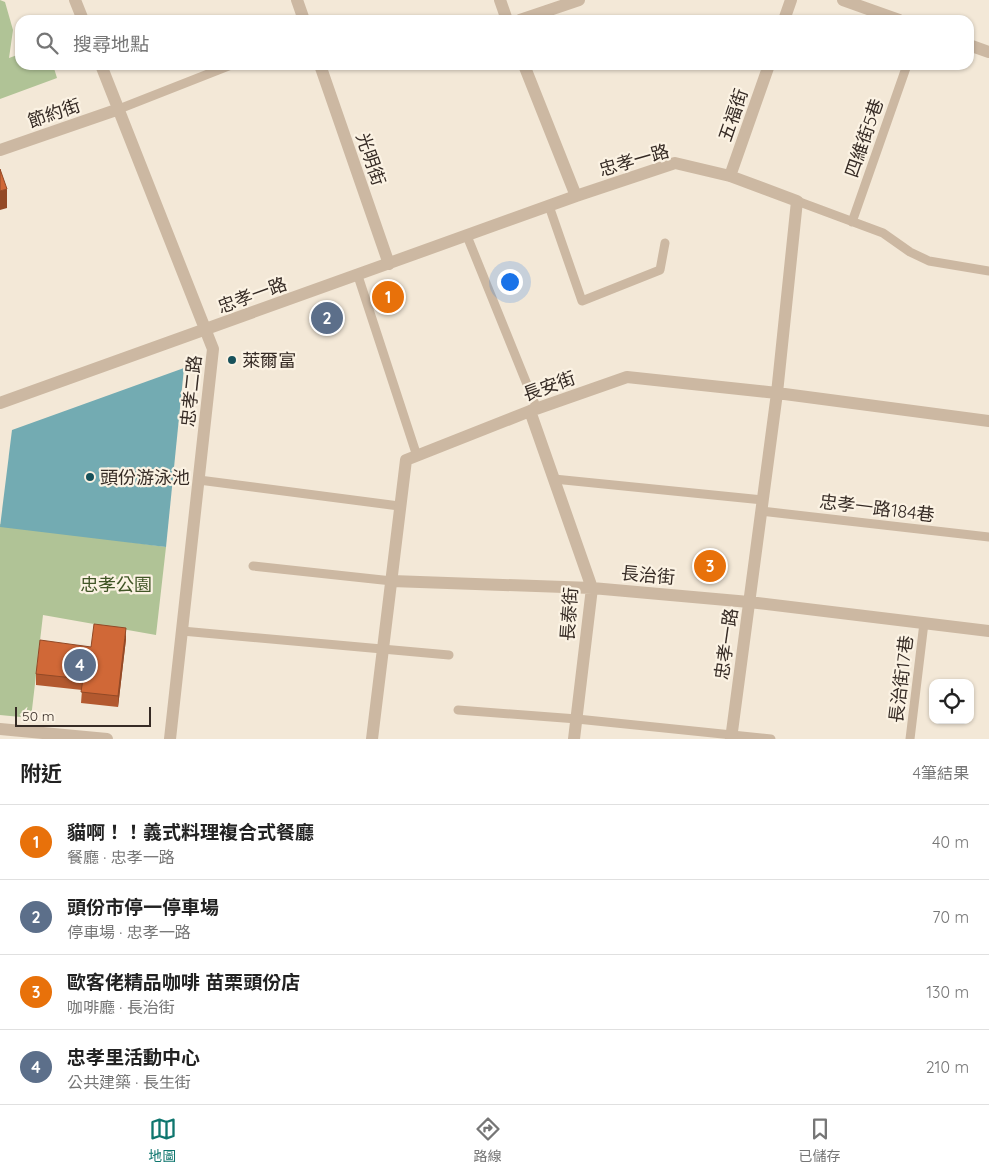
<!DOCTYPE html>
<html lang="zh-TW">
<meta charset="utf-8">
<style>
:root{--surface:#fff;--page:#f6f6f6;--text:#222;--muted:#767676;--line:#e0e0e0;--accent:#0f766e}
body{margin:0;font-family:Quicksand,"Noto Sans TC",sans-serif;background:var(--page);color:var(--text)}
.controls{position:absolute;right:15px;bottom:15px;display:grid;overflow:hidden;border-radius:10px;box-shadow:0 1px 4px #0004}
.controls button{width:45px;height:45px;display:grid;place-items:center;padding:0;border:0;border-bottom:1px solid var(--line);background:var(--surface);color:var(--text);font:25px sans-serif}
.scale{position:absolute;left:15px;bottom:12px;width:136px;box-sizing:border-box;padding-left:5px;border:2px solid #362b25;border-top:0;font-size:14px;line-height:18px;white-space:nowrap;color:#362b25;-webkit-text-stroke:4px #fbf2e3;paint-order:stroke}
.you{position:absolute;left:509px;top:281px;width:18px;height:18px;margin:-12px;border:4px solid #fff;border-radius:50%;background:#1a73e8;box-shadow:0 0 0 8px #1a73e833}
.badge{display:grid;place-items:center;width:32px;height:32px;border-radius:50%;background:var(--accent);color:#fff;font-size:16px;font-weight:700}
.pin{position:absolute;translate:-50% -50%;border:2px solid #fff;box-shadow:0 1px 5px #0006}
.list{margin:0;padding:0;list-style:none}
h2{display:flex;justify-content:space-between;align-items:center;height:65px;margin:0;padding:0 20px;font-size:21px}
h2 small{font-size:16px;font-weight:400;color:var(--muted)}
.list li{display:grid;grid-template-columns:32px 1fr auto;gap:15px;align-items:center;box-sizing:border-box;height:75px;padding:0 20px;border-top:1px solid var(--line)}
.list b{display:block;font-size:19px;white-space:nowrap}
.list p{margin:0;font-size:16px;white-space:nowrap;color:var(--muted)}
.list em{font-size:16px;font-style:normal;color:var(--muted)}
.icon{flex:none;width:28px;height:28px;fill:none;stroke:currentColor;stroke-width:2;stroke-linecap:round;stroke-linejoin:round}
.map{position:relative;flex:none;width:989px;height:739px;overflow:hidden}
.search{position:absolute;background:var(--surface);box-shadow:0 1px 4px #0004;left:15px;right:15px;top:15px;height:55px;display:flex;align-items:center;gap:12px;box-sizing:border-box;padding:0 18px;border-radius:15px;color:var(--muted);font-size:19px}
.sheet{height:365px;background:var(--surface)}
nav{display:flex;justify-content:space-around;align-items:center;box-sizing:border-box;height:70px;border-top:1px solid var(--line);background:var(--surface);font-size:14px;color:var(--muted)}
nav a{display:grid;justify-items:center;gap:2px}
nav .on{color:var(--accent)}
.map>svg:first-child{display:block}
.green{fill:#b0c396}
.water{fill:#73abb2}
.lines{fill:none;stroke-linecap:round;stroke-linejoin:round}
.lane{stroke:#ccb8a2;stroke-width:9}
.street{stroke:#ccb8a2;stroke-width:12}
.wall{fill:#b3592f}
.shaded-wall{fill:#924926}
.building{fill:#d06837;stroke:#924926}
.poi-dot{fill:#17515a;stroke:#fbf2e3;stroke-width:2}
.labels{text-anchor:middle;dominant-baseline:central;stroke-width:4.5;stroke-linejoin:round;paint-order:stroke}
.street-label{font-size:18px;fill:#362b25;stroke:#fbf2e3}
.poi-label{font-size:18px;fill:#362b25;stroke:#fbf2e3;text-anchor:start}
.park-label{font-size:18px;fill:#415627;stroke:#fbf2e3}
</style>
<div class="map">
<svg width="989" height="739" viewBox="0 0 989 739">
<rect width="100%" height="100%" fill="#f3e8d7"/>
<path class="green" d="M0 0 5 2 13 30 9 58 20 54V65H53L57 78 0 99Z
M0 524 166 547 156 635 43 615 31 718 0 715Z"/>
<path class="water" d="M184 368 166 547 0 527 12 430Z"/>
<g class="lines">
<path class="lane" d="M119 109 231 65
M797 201 883 233 910 252 929 261 989 271
M549 206 582 301 660 270 665 243
M852 222 907 65
M467 236 537 409
M358 276 417 456
M554 479 763 500
M199 480 399 506
M761 511 989 537
M253 566 392 581
M182 631 449 655
M458 710 577 719 771 739
M910 739 924 623"/>
<path class="street" d="M75 0 83 20
M297 0 304 20
M500 0 507 20
M843 0 899 20
M520 20 579 0
M784 20 791 0
M969 45 989 52
M101 65 213 349 170 739
M320 65 389 264
M524 65 576 196
M0 150 119 109
M730 176 769 65
M0 403 576 196 675 163 730 176 797 201 777 393 731 739
M530 411 592 588 574 739
M392 581 592 588 749 602 989 631
M0 729 107 739
M372 739 406 460 530 411 627 377 777 393 989 421"/>
</g>
<path class="wall" d="M126 639 118 707 81 703 82 690 36 685V674L91 647Z"/>
<path class="shaded-wall" d="M7 189V208L0 210V191Z
M126 628V639L118 707V696Z"/>
<path class="building" d="M0 169 7 189 0 191Z
M94 624 126 628 118 696 81 692 83 679 36 674 40 640 91 647Z"/>
<g class="poi-dot">
<circle cx="232" cy="360" r="5"/>
<circle cx="90" cy="477" r="5"/>
</g>
<g class="labels">
<g class="street-label">
<text transform="translate(54 113) rotate(-19)">節約街</text>
<text transform="translate(733 115) rotate(-71)">五福街</text>
<text transform="translate(864 138) rotate(-71)">四維街5巷</text>
<text transform="translate(371 159) rotate(71)">光明街</text>
<text transform="translate(634 160) rotate(-16)">忠孝一路</text>
<text transform="translate(252 295) rotate(-20)">忠孝一路</text>
<text transform="translate(549 386) rotate(-20)">長安街</text>
<text transform="translate(191 391) rotate(-84)">忠孝二路</text>
<text transform="translate(877 508) rotate(7)">忠孝一路184巷</text>
<text transform="translate(648 575) rotate(5)">長治街</text>
<text transform="translate(569 614) rotate(-86)">長泰街</text>
<text transform="translate(726 644) rotate(-82)">忠孝一路</text>
<text transform="translate(901 679) rotate(-83)">長治街17巷</text>
</g>
<g class="poi-label">
<text x="242" y="360">萊爾富</text>
<text x="100" y="477">頭份游泳池</text>
</g>
<g class="park-label">
<text x="116" y="584">忠孝公園</text>
</g>
</g>
</svg>
<div class="controls">
<button><svg class="icon" aria-label="locate" viewBox="0 0 24 24"><circle cx="12" cy="12" r="6"/><path d="M12 2v4M12 18v4M2 12h4M18 12h4"/></svg></button>
</div>
<div class="scale">50 m</div>
<div class="you"></div>
<div class="pin badge" style="left:388px;top:297px;background:#e8710a">1</div>
<div class="pin badge" style="left:327px;top:318px;background:#5c6f8a">2</div>
<div class="pin badge" style="left:710px;top:566px;background:#e8710a">3</div>
<div class="pin badge" style="left:80px;top:665px;background:#5c6f8a">4</div>
<div class="search"><svg class="icon" aria-label="search" viewBox="0 0 24 24"><circle cx="10" cy="10" r="6"/><path d="M15 15l6 6"/></svg>搜尋地點</div>
</div>
<section class="sheet">
<h2>附近<small>4筆結果</small></h2>
<ul class="list">
<li><span class="badge" style="background:#e8710a">1</span><div><b>貓啊！！義式料理複合式餐廳</b><p>餐廳 · 忠孝一路</p></div><em>40 m</em></li>
<li><span class="badge" style="background:#5c6f8a">2</span><div><b>頭份市停一停車場</b><p>停車場 · 忠孝一路</p></div><em>70 m</em></li>
<li><span class="badge" style="background:#e8710a">3</span><div><b>歐客佬精品咖啡 苗栗頭份店</b><p>咖啡廳 · 長治街</p></div><em>130 m</em></li>
<li><span class="badge" style="background:#5c6f8a">4</span><div><b>忠孝里活動中心</b><p>公共建築 · 長生街</p></div><em>210 m</em></li>
</ul>
</section>
<nav>
<a class="on"><svg class="icon" aria-label="map" viewBox="0 0 24 24"><path d="M3 6l6-2 6 2 6-2v14l-6 2-6-2-6 2zM9 4v14M15 6v14"/></svg>地圖</a>
<a><svg class="icon" aria-label="directions" viewBox="0 0 24 24"><path d="M12 3l9 9-9 9-9-9zM9 14v-3h6M13 9l2 2-2 2"/></svg>路線</a>
<a><svg class="icon" aria-label="saved" viewBox="0 0 24 24"><path d="M7 4h10v16l-5-4-5 4z"/></svg>已儲存</a>
</nav>
